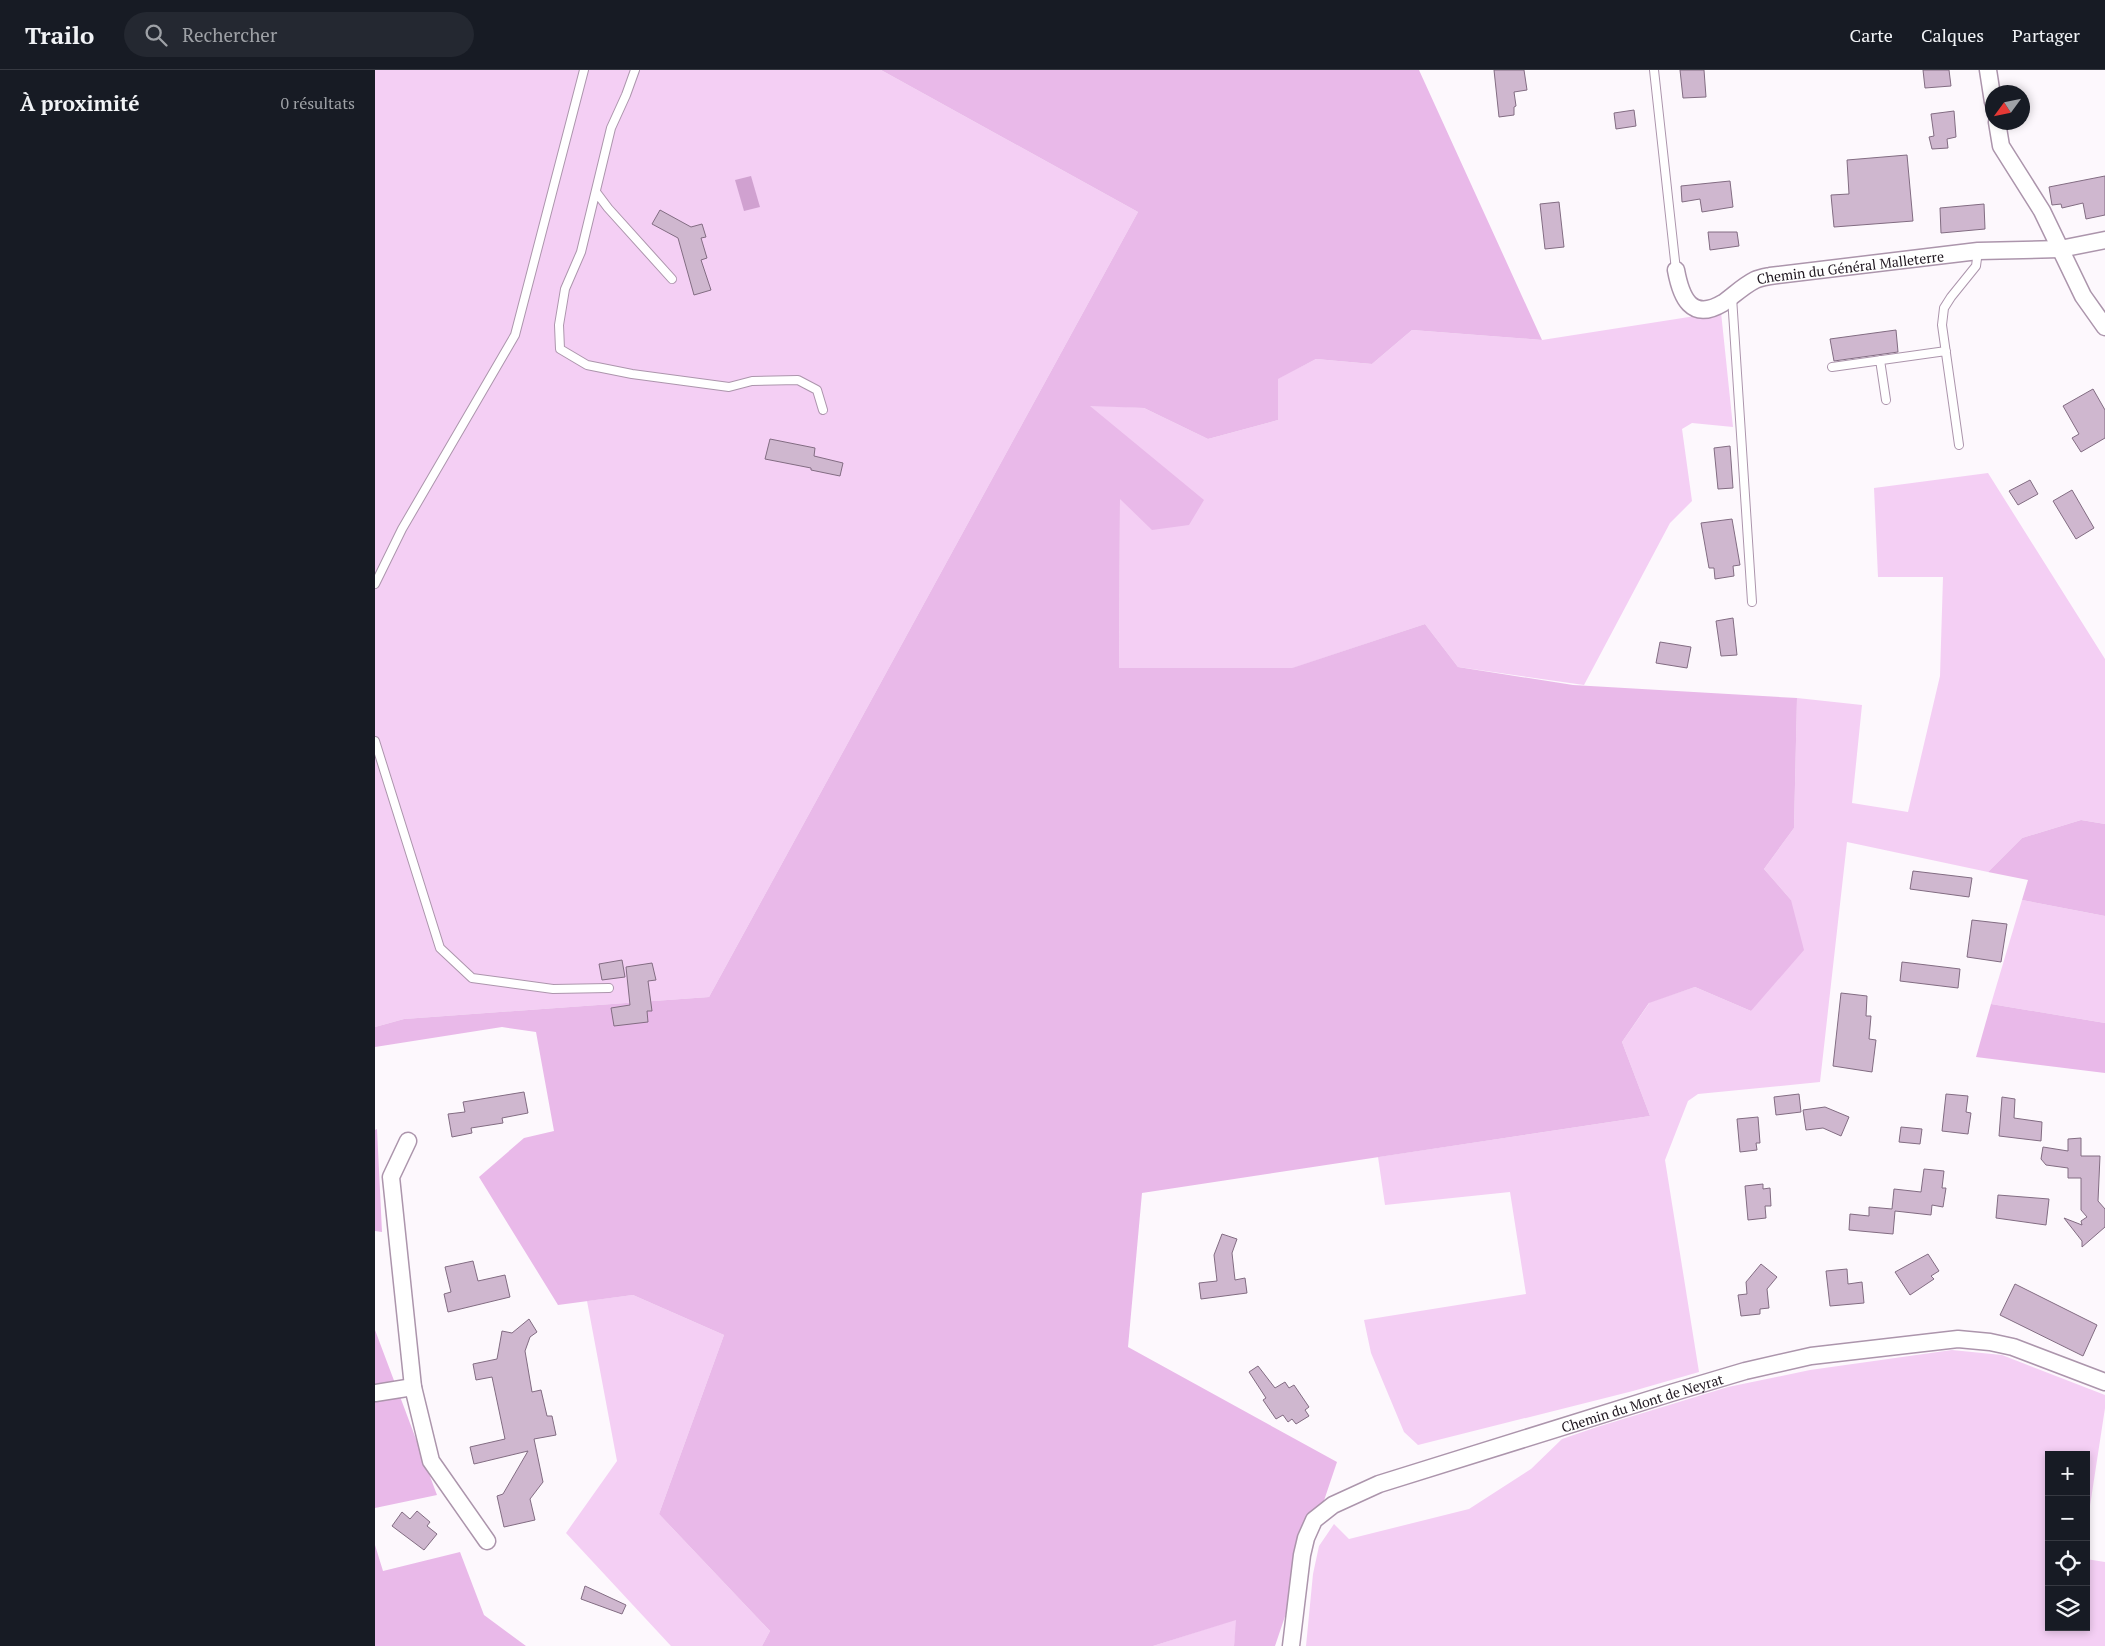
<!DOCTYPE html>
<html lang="fr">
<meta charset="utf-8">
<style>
:root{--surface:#171b24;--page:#242831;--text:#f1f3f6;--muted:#9ea1a6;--line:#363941}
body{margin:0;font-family:"PT Serif",serif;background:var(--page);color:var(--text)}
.controls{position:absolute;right:15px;bottom:15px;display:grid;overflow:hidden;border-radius:0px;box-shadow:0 2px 8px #0003}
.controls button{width:45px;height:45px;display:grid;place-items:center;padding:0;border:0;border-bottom:1px solid var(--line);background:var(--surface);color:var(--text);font:25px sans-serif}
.compass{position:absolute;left:1610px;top:15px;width:45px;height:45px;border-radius:50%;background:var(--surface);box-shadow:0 2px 8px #0003;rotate:237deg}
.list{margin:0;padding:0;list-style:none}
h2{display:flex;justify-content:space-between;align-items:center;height:65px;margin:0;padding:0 20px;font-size:21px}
h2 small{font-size:16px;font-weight:400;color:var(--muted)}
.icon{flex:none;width:28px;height:28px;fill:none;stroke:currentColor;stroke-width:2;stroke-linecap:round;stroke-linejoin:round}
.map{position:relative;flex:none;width:1730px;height:1576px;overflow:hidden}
header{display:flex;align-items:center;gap:30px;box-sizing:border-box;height:70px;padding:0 25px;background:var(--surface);border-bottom:1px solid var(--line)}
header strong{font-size:24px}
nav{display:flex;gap:28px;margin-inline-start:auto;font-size:18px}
.search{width:350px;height:45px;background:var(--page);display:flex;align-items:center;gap:12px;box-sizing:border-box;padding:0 18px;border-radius:28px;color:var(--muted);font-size:19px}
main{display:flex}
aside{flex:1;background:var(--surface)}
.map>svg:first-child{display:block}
.green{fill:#f4cff4}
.forest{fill:#e9b9e9}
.water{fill:#d0a1d0}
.building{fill:#cfb7cf;stroke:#826c82}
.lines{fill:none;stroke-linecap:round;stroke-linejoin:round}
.service-casing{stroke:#ac95ac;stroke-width:10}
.minor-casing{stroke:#ac95ac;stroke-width:19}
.service{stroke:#fff;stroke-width:8}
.minor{stroke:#fff;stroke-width:16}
.labels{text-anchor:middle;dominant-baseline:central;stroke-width:4.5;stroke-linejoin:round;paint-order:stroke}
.street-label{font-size:14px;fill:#1f161f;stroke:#fff}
</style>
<header>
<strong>Trailo</strong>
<div class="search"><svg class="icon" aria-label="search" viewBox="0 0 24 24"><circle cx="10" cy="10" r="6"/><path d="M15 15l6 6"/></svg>Rechercher</div>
<nav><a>Carte</a><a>Calques</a><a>Partager</a></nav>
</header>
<main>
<aside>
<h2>À proximité<small>0 résultats</small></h2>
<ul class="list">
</ul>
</aside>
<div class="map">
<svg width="1730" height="1576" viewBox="0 0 1730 1576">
<rect width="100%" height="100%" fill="#fdf8fd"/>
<path class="green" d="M0 0H506L763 142 334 927 29 949 0 957Z
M1346 242 1358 357 1317 353 1307 359 1317 431 1295 453 1209 615 1083 597 1050 554 918 598H744L745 428 714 335 769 338 833 369 903 350 902 309 941 289 997 294 1037 260 1167 270Z
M1613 403 1730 589V754L1706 750 1647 768 1613 802 1472 772 1445 1012 1323 1024 1313 1031 1290 1090 1324 1302 1258 1321 1043 1375 1029 1362 996 1283 989 1250 1151 1224 1135 1122 1010 1135 1003 1087 1275 1046 1247 972 1275 932 1320 917 1376 941 1416 830 1389 799 1419 758 1422 628 1487 635 1477 733 1533 742 1565 606 1568 507H1503L1499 418Z
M1647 830 1730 846V953L1616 934Z
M258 1225 349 1265 284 1444 395 1561 387 1576H296L191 1463 242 1391 212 1231Z
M1577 1280 1627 1285 1730 1325V1338L1711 1462V1385H1674V1557H1711V1489L1730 1492V1576H931L938 1504 944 1476 959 1454 974 1469 1094 1439 1156 1399 1187 1369 1222 1357 1353 1317 1435 1300Z
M862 1549 859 1576H778Z"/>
<path class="forest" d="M506 0H1044L1167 270 1037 260 997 294 941 289 903 309V350L833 369 769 338 715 336 829 430 814 455 777 460 745 429 744 598H917L1050 554 1083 597 1198 615 1422 628 1419 758 1389 799 1416 830 1429 880 1376 941 1320 917 1274 933 1247 972 1275 1046 767 1123 753 1277 962 1392 900 1576H859L861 1550 778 1576H387L395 1561 284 1444 349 1265 258 1225 183 1235 104 1107 149 1068 179 1061 161 962 127 957 0 977V957L29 949 334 927 763 142Z
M1706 750 1730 754V846L1647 830 1653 810 1613 802 1647 768Z
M1616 934 1730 953V1003L1601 987Z
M2 1059 7 1162 0 1161V1060Z
M0 1260 62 1425 0 1438Z
M0 1475 8 1501 85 1482 109 1545 151 1576H0Z"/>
<path class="water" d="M376 106 385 137 369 141 360 110Z"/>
<path class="building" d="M1119 0H1149L1152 20 1139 22 1141 36 1139 37V45L1124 47Z
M1305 0H1329L1331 27 1308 28Z
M1548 0H1574L1576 16 1550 18Z
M1259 40 1261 56 1241 59 1239 43Z
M1579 41 1581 67 1572 69 1573 78 1557 79 1554 67 1559 66 1556 44Z
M1532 85 1538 151 1459 157 1456 125 1474 124 1472 90Z
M1730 106V145L1711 149 1708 133 1687 138 1686 134 1677 135 1674 117Z
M1355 111 1358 137 1327 142 1325 129 1307 132 1306 116Z
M1184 132 1189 177 1170 179 1165 134Z
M1609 134 1610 159 1566 163 1565 138Z
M285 140 316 157 327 154 331 167 326 168 332 188 326 190 336 220 319 225 303 168 277 154Z
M1333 162H1362L1364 176 1335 180Z
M1521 260 1523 282 1459 291 1455 269Z
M1718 319 1730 340V368L1706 382 1697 368 1704 364 1688 336Z
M395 369 440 378 439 386 468 393 465 406 436 400V398L390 389Z
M1355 376 1358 418 1343 419 1339 378Z
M1655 410 1663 424 1643 435 1634 421Z
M1697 420 1719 458 1701 469 1678 431Z
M1357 449 1365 495 1358 496 1359 506 1340 509 1339 498H1334L1326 453Z
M1358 548 1362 585 1346 586 1341 551Z
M1285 572 1316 577 1312 598 1281 593Z
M1538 801 1597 808 1594 827 1535 819Z
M1597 850 1632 854 1626 892 1592 887Z
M247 890 250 907 227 910 224 894Z
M1527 892 1585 899 1583 918 1525 911Z
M277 893 281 910 273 911 277 941H272L273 952 239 956 236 938 255 935 251 897Z
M1466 923 1492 926 1491 946H1496L1494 969 1501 970 1497 1002 1458 996Z
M149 1022 153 1043 127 1048 128 1053 96 1058 97 1063 77 1067 73 1044 90 1042 88 1032Z
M1424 1024 1426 1042 1401 1045 1399 1027Z
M1571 1024 1593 1026 1591 1042 1596 1043 1593 1064 1567 1061Z
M1627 1027 1640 1029 1639 1048 1667 1052 1666 1071 1624 1066Z
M1450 1037 1474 1047 1466 1066 1448 1058 1431 1060 1428 1040Z
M1383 1047 1385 1073H1381L1382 1080 1365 1082 1362 1049Z
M1526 1057 1547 1059 1545 1074 1524 1072Z
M1706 1068V1086H1725L1723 1131 1730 1139V1157L1707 1177V1171L1689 1148 1707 1155 1706 1151 1712 1147 1706 1140V1108H1693V1098L1671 1095 1666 1089 1668 1077 1693 1081V1069Z
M1549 1099 1569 1101 1567 1118H1571L1568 1137 1557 1135 1556 1145 1520 1141 1518 1164 1474 1160 1475 1144 1494 1146V1137L1517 1139 1519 1119 1546 1122Z
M1388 1114V1119L1395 1118 1396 1136H1390L1391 1148 1373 1150 1370 1116Z
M1623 1125 1674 1129 1671 1155 1621 1148Z
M847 1164 862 1169 857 1183 860 1210 870 1208 872 1223 826 1229 824 1213 842 1211 839 1185Z
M1553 1184 1564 1201 1556 1206 1559 1209 1535 1225 1520 1202Z
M98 1191 103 1211 130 1205 135 1227 73 1242 69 1224 76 1222 70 1197Z
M1386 1194 1402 1207 1392 1219 1394 1238 1385 1239V1244L1366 1246 1363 1225 1372 1224 1371 1212Z
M1472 1199 1473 1214 1487 1212 1489 1233 1455 1236 1451 1201Z
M1640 1214 1722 1255 1708 1286 1625 1245Z
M154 1249 162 1262 155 1267 150 1281 157 1322 166 1320 172 1346H177L181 1365 159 1369 168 1412 155 1429 160 1450 129 1457 122 1426 128 1424 153 1381 99 1394 95 1377 130 1369 117 1307 101 1310 98 1294 122 1289 127 1261 137 1263Z
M883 1296 900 1318 910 1312 914 1318 919 1315 934 1337 930 1340 934 1346 921 1354 917 1349 913 1352 908 1345 901 1349 888 1330 891 1328 874 1302Z
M42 1441 55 1452 52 1456 62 1464 49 1480 17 1456 27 1442 35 1449Z
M210 1516 251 1535 247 1544 206 1529Z"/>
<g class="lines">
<defs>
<path id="service" d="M260 0 251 25 236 58 206 182 190 219 184 255 185 279 212 295 257 304 354 317 377 311 423 310 442 320 448 340
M1279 0 1301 200
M221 122 233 138 297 209
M1357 227 1377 532
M1505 290 1511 330
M1457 297 1571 281
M1584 375 1567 255 1569 238 1576 227 1601 196 1603 181
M0 514 27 459 140 265 209 0
M0 671 65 878 97 908 178 919 234 918"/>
<g id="minor">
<path d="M1613 0 1618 32"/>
<path d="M1622 52 1626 76 1667 141 1708 226 1730 257"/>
<path id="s1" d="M1301 200C1306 227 1316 252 1348 233 1358 226 1368 216 1380 210 1384 208 1390 207 1395 206L1603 181 1685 179 1730 170"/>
<path d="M33 1071 16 1107 38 1317 56 1391 112 1471"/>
<path d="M0 1323 38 1317"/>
<path id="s2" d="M916 1576 927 1485 931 1468 939 1450 958 1435 1004 1414 1296 1323 1370 1301 1436 1286 1583 1269 1615 1272 1638 1277 1730 1312"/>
</g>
</defs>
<use href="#service" class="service-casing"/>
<use href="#minor" class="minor-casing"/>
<use href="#service" class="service"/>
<use href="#minor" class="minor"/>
</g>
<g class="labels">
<g class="street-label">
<text stroke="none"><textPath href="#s1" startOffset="209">Chemin du Général Malleterre</textPath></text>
<text stroke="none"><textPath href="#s2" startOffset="479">Chemin du Mont de Neyrat</textPath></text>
</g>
</g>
</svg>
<div class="controls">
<button>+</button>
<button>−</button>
<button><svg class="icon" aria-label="locate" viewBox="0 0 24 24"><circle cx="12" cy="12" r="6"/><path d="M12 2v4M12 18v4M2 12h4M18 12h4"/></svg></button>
<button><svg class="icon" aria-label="layers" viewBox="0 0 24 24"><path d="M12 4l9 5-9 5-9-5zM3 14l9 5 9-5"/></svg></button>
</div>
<svg class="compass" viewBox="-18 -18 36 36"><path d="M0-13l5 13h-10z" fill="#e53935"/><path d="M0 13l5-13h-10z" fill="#9ea1a6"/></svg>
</div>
</main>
